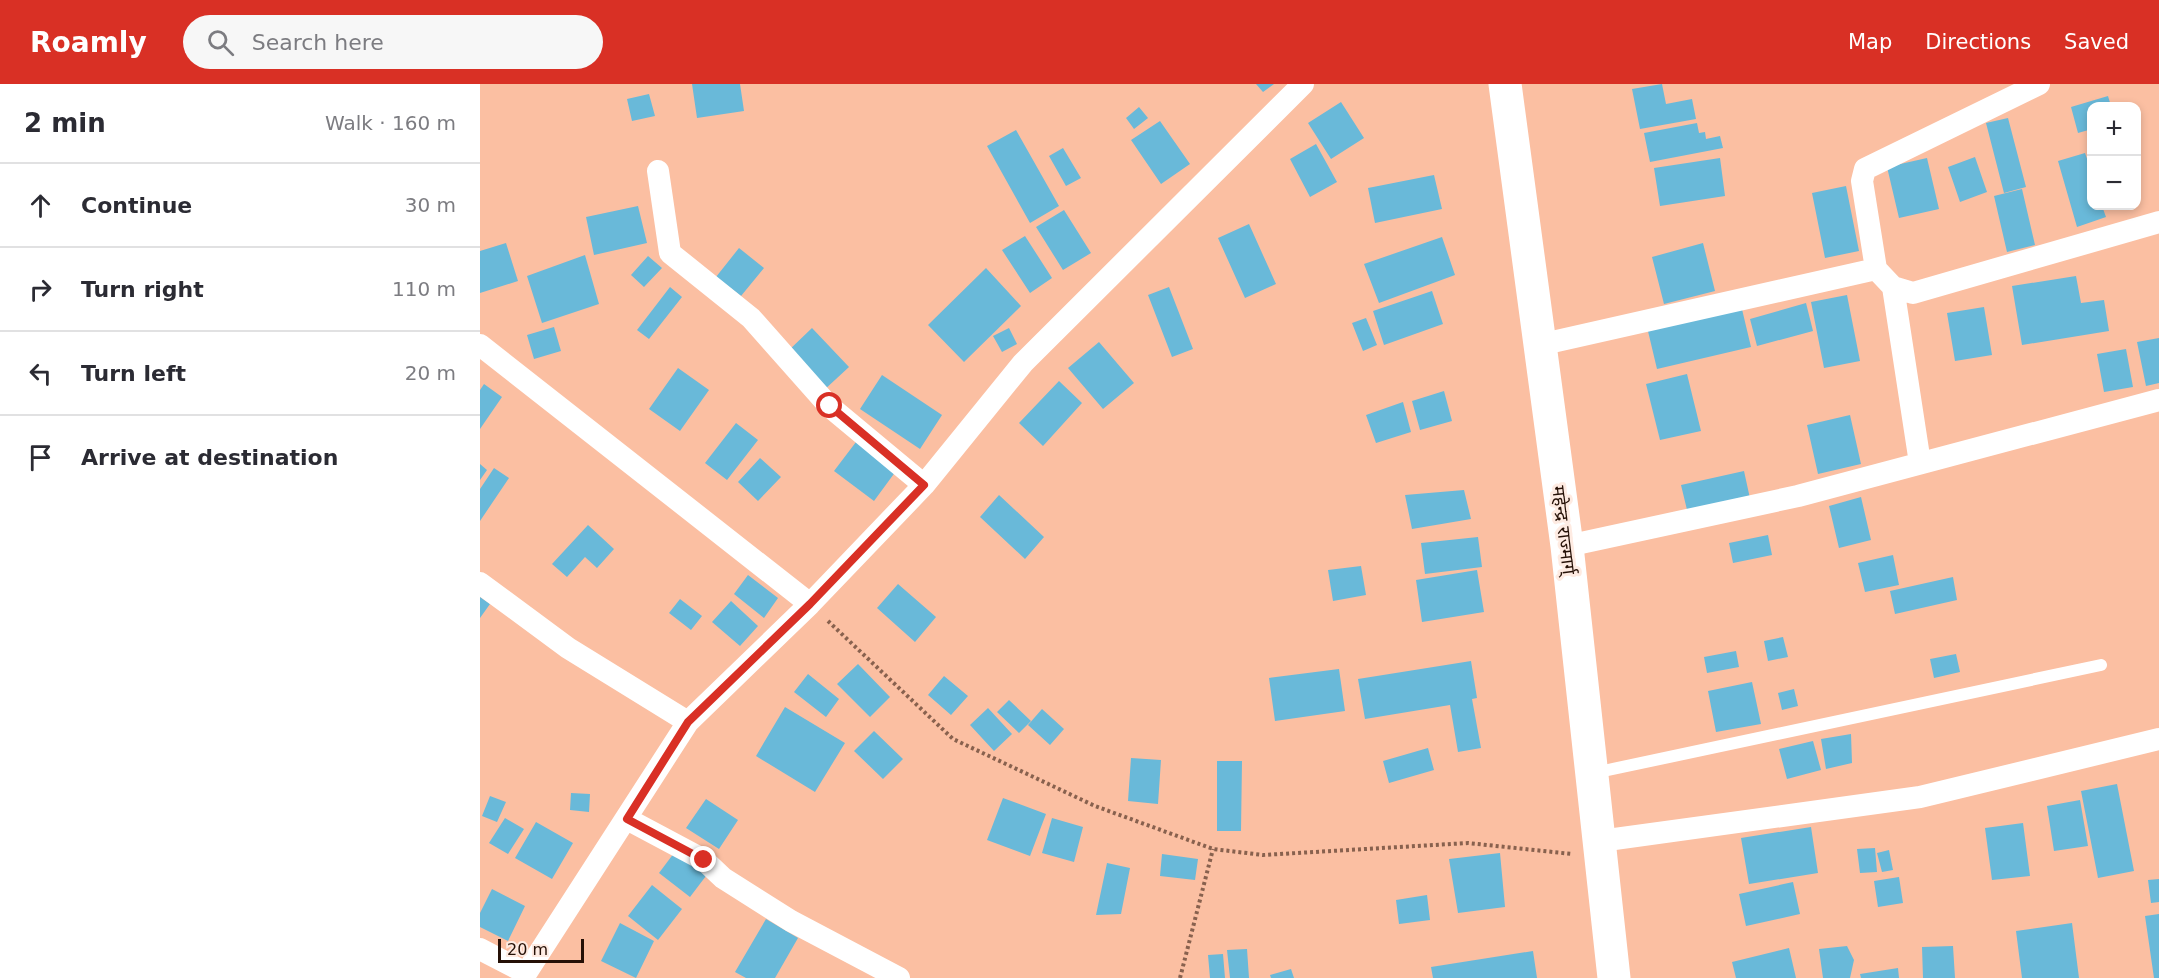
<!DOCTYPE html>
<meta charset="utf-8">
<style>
:root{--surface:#fff;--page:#f7f7f7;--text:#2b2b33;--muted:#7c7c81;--line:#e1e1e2;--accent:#d93025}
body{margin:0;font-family:"DejaVu Sans","Noto Sans Devanagari",sans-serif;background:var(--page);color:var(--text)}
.controls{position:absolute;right:18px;top:18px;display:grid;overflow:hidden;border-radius:12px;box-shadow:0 3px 9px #0003}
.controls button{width:54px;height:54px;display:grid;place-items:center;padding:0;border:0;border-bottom:2px solid var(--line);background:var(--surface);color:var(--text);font:30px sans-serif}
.scale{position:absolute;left:18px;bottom:15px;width:86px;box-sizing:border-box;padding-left:6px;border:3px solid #251006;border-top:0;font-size:16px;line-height:21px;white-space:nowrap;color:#251006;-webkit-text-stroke:4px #feebe2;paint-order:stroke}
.stop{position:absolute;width:18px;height:18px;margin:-14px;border:4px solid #d93025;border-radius:50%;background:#fff}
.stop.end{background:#d93025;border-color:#fff;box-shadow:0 2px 6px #0008}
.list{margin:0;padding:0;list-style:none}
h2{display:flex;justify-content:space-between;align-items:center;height:78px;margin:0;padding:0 24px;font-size:26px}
h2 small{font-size:20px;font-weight:400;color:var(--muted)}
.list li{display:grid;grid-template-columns:39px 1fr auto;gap:18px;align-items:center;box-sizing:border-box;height:84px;padding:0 24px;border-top:2px solid var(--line)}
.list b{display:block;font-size:22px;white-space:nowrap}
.list em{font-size:20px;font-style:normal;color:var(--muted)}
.icon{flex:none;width:33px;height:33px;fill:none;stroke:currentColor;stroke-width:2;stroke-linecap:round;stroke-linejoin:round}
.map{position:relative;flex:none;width:1679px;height:894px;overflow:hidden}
header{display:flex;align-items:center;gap:36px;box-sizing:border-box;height:84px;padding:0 30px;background:var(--accent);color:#fff}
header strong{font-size:28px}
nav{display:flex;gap:33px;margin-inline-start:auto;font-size:21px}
.search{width:420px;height:54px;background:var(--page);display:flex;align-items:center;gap:15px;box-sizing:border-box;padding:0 21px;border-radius:33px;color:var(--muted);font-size:22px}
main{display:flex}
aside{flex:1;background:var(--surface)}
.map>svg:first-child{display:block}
.building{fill:#69b9d9}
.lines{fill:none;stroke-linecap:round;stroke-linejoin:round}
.path{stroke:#88614e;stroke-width:4;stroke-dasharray:3 3;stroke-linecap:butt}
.service{stroke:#fff;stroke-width:12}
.minor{stroke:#fff;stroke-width:22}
.trunk{stroke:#fff;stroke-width:33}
.route{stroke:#d93025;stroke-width:8}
.labels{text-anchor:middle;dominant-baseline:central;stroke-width:6;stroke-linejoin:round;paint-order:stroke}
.street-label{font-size:18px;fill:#251006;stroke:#feebe2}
</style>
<header>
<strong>Roamly</strong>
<div class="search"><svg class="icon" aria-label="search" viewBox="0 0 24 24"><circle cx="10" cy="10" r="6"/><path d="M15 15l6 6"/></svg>Search here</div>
<nav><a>Map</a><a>Directions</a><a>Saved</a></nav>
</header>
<main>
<aside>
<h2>2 min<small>Walk · 160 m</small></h2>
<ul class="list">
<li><svg class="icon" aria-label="ahead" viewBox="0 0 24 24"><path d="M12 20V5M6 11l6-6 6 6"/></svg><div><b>Continue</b></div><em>30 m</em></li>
<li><svg class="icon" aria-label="right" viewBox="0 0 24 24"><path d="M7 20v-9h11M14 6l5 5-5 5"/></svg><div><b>Turn right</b></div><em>110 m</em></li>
<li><svg class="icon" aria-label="left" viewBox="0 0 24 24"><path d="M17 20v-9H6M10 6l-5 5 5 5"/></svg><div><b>Turn left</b></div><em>20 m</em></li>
<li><svg class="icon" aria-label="arrive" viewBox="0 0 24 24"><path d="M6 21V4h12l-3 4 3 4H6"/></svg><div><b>Arrive at destination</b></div></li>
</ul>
</aside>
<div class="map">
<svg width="1679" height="894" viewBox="0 0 1679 894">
<rect width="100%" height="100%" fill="#fbbfa2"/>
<path class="building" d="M212 0H260L264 27 217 34Z
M776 0H794L783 8Z
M1182 0 1186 20 1212 15 1216 35 1160 45 1152 5Z
M169 10 175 32 152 37 147 15Z
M1628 12 1631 22H1612V45L1598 49 1591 23Z
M861 18 884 54 851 75 828 39Z
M659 23 668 34 654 45 646 34Z
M1528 34 1546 103 1524 109 1506 39Z
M680 37 710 80 681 100 651 56Z
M1217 39 1219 49 1225 48 1226 55 1240 52 1243 64 1170 78 1164 49Z
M536 46 579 122 550 139 507 62Z
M836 60 857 98 830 113 810 75Z
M583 64 601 94 586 102 569 72Z
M1605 69 1612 89V122H1622L1626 133 1597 143 1578 77Z
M1495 73 1507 108 1480 118 1468 83Z
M1240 74 1245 112 1180 122 1174 84Z
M1447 74 1459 125 1419 134 1407 83Z
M954 91 962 125 895 139 888 104Z
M1366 102 1379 167 1345 174 1332 109Z
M1542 105 1555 161 1527 168 1514 112Z
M158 122 167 159 114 171 106 133Z
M584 126 611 169 583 186 556 143Z
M769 140 796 200 765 214 738 154Z
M545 152 572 194 550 209 522 166Z
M962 153 975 191 899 219 884 180Z
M26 159 38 197 0 209V167Z
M1223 159 1235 207 1184 220 1172 173Z
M259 164 284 184 261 212 236 193Z
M105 171 119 220 62 239 47 192Z
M168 172 182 184 164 203 151 191Z
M506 184 541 222 484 278 448 241Z
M1596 192 1601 219 1624 216 1629 247 1542 261 1532 202Z
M190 203 202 213 169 255 157 246Z
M689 203 713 265 692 273 668 211Z
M952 207 963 240 904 261 893 227Z
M1367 211 1380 277 1344 284 1331 218Z
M1326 219 1333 247 1277 262 1270 235Z
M1261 221 1271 263 1177 285 1167 243Z
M1504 223 1512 271 1475 277 1467 229Z
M886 234 897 261 883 267 872 239Z
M74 243 81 267 54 275 47 251Z
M332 244 369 283 343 307 307 268Z
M529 244 537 260 522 268 513 252Z
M1679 254V299L1666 302 1657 258Z
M619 258 654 299 623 325 588 284Z
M1646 265 1653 303 1624 308 1617 270Z
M198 284 229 306 200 347 169 325Z
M1207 290 1221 347 1180 356 1166 300Z
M402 291 462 331 440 365 380 325Z
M579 297 602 319 563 362 539 339Z
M4 300 22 313 0 345V306Z
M964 307 972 337 940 346 932 317Z
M923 318 931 348 896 359 886 331Z
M1370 331 1381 380 1338 390 1327 341Z
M256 339 278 356 247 396 225 379Z
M376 358 416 387 394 417 354 387Z
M280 374 301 393 278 417 258 398Z
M0 380 7 386 0 396Z
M14 384 29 394 0 437V405Z
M1264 387 1271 419 1209 434 1201 401Z
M984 406 991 435 932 445 925 411Z
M519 411 564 453 545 475 500 433Z
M1381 413 1391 456 1359 464 1349 422Z
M108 441 134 465 117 484 105 473 87 493 72 480Z
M1288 451 1292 471 1253 479 1249 459Z
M998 453 1002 483 945 490 941 459Z
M1413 471 1419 501 1385 508 1378 479Z
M881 482 886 511 853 517 848 486Z
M997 486 1004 528 942 538 936 496Z
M268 491 298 514 284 534 254 510Z
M1473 493 1477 516 1415 530 1410 507Z
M418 500 456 533 435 558 397 524Z
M0 513 10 520 0 534Z
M200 515 222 532 211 546 189 529Z
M251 517 278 542 260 562 232 538Z
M1303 553 1308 573 1288 577 1284 557Z
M1256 567 1259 583 1227 589 1224 573Z
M1476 570 1480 588 1454 594 1450 575Z
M991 577 997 614 992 615 1001 664 978 668 970 621 885 635 878 595Z
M378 580 410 613 390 633 357 600Z
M859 585 865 627 795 637 789 594Z
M328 590 359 615 346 633 314 608Z
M464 592 488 612 471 631 448 611Z
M1272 598 1281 640 1236 648 1228 607Z
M1314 605 1318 622 1302 626 1298 609Z
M529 616 551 637 539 649 517 628Z
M305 623 365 659 335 708 276 672Z
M508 624 532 650 514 667 490 641Z
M562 625 584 645 570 661 548 641Z
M394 647 423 675 403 695 374 667Z
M1371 650 1372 679 1346 685 1341 655Z
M1333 657 1341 686 1307 695 1299 665Z
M948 664 954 686 909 699 903 677Z
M651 674 681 676 678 720 648 717Z
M737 677H762L761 747H737Z
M1637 700 1654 787 1618 794 1601 707Z
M91 709 110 710 109 728 90 726Z
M10 712 26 718 17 738 2 732Z
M523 714 566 730 550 772 507 756Z
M226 715 258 736 239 765 206 744Z
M1600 716 1608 762 1574 767 1567 722Z
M25 734 44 745 28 770 9 759Z
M572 734 603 743 594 778 562 769Z
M56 738 93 759 72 795 35 774Z
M1543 739 1550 792 1512 796 1505 744Z
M1331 743 1338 789 1269 800 1261 754Z
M1395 764 1397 788 1380 789 1377 765Z
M197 765 229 788 210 813 179 789Z
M1409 766 1413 786 1402 788 1397 769Z
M1020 769 1025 823 978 829 969 775Z
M682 770 718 775 715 796 680 792Z
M627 779 650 784 641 830 616 831Z
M1419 793 1423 819 1398 823 1394 797Z
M1679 795V818L1671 819 1668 796Z
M1313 798 1320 830 1266 842 1259 810Z
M172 801 202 825 178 856 148 832Z
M12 805 45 822 28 857 0 843V829Z
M947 811 950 836 919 840 916 816Z
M1679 830V894H1674L1665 832Z
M286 835 318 854 295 894H266L255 888Z
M140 839 174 857 156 894 121 877Z
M1592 839 1599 894H1542L1536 847Z
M1367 862 1374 876 1370 894H1343L1339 865Z
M1473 862 1475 894H1443L1442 863Z
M1309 864 1316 894H1256L1252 878Z
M767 865 769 894H750L747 866Z
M1053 867 1057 894H953L951 883Z
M743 870 745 894H730L728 871Z
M1418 884 1419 894H1381L1380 890Z
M811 885 814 894H791L790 891Z"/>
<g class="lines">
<path class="path" d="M348 537 473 655 615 722 733 765 783 771 988 759 1092 770
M700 894 733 765"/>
<path class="service" d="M1114 689 1621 581"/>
<path class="minor" d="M1559 0 1385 85 1382 97 1396 185 1413 203 1433 209 1679 138
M178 87 190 169 271 234 349 322 444 401
M1413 203 1440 379
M0 261 330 520
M1059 261 1396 185
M1087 462 1318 412 1679 316
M0 499 88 564 208 638
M147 735 224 776 243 794 311 837 419 894
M1120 757 1440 713 1679 655
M0 865 46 889
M43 894 208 638 330 520 444 401 543 279 823 0"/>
<path class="trunk" d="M1025 0 1087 462 1134 894"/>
</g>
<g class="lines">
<path class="route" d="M224 776 147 735 208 638 330 520 444 401 350 322"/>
</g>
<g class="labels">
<g class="street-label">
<text transform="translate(1084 446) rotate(83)">महेन्द्र राज्मार्ग्</text>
</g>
</g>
</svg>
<div class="controls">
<button>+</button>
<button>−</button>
</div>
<div class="scale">20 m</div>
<div class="stop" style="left:350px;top:322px"></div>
<div class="stop end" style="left:224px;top:776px"></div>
</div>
</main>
